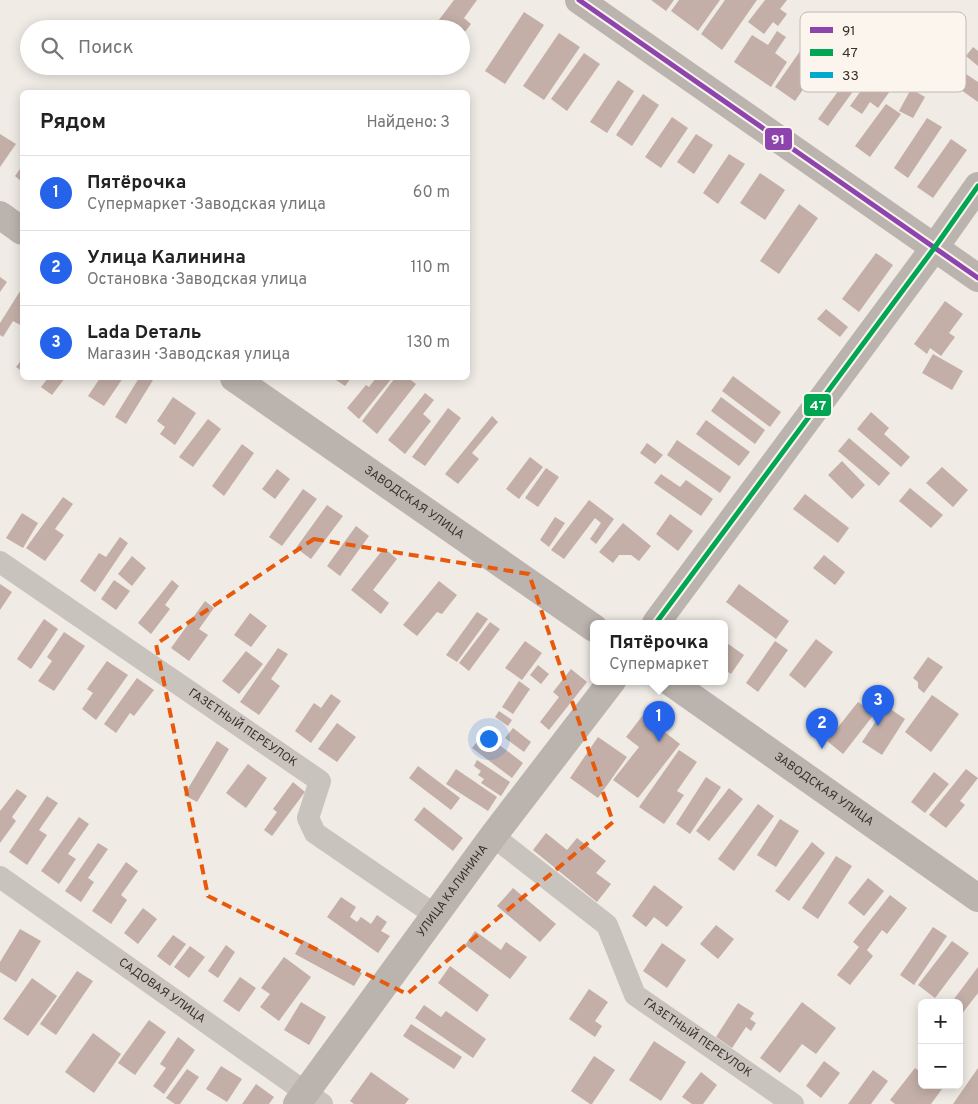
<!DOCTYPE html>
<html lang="ru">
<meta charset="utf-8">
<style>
:root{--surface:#fff;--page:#f2f2f2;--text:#222;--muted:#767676;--line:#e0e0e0;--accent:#2563eb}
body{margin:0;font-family:Overpass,sans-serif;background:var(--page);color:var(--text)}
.controls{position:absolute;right:15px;bottom:15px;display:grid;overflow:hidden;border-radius:8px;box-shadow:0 2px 12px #0003}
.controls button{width:45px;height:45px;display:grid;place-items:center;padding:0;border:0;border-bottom:1px solid var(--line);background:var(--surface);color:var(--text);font:25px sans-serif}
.you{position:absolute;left:488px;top:738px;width:18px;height:18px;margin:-12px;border:4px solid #fff;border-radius:50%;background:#1a73e8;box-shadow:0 0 0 8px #1a73e833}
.badge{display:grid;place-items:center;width:32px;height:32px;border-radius:50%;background:var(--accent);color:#fff;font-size:16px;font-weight:700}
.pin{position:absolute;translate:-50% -41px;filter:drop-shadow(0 1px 2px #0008)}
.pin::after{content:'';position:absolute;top:26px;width:18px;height:15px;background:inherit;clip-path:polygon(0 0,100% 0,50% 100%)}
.popup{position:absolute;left:590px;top:620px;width:138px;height:65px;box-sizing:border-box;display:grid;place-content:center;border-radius:8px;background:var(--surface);filter:drop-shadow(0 1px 4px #0005);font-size:16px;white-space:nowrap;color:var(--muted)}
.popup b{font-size:19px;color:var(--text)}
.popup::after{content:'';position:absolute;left:50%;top:100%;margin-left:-10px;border:10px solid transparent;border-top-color:var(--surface)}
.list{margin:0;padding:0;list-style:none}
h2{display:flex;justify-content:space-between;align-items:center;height:65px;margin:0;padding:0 20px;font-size:21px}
h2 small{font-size:16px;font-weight:400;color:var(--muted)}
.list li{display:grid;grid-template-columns:32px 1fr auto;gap:15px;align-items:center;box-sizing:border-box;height:75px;padding:0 20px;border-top:1px solid var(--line)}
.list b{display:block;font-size:19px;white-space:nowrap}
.list p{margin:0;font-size:16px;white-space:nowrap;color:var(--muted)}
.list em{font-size:16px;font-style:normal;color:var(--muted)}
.icon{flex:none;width:28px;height:28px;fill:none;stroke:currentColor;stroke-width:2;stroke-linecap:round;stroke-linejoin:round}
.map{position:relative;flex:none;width:978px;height:1104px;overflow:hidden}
.search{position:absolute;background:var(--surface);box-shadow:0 2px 12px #0003;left:20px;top:20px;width:450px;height:55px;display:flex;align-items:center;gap:12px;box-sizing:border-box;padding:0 18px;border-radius:28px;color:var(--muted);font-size:19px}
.panel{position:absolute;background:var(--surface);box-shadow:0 2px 12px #0003;left:20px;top:90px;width:450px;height:290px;border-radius:8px}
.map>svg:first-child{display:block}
.building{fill:#c3afa7}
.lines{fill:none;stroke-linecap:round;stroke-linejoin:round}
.street{stroke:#c9c3be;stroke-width:22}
.secondary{stroke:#bab3ae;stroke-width:28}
.bus-1-casing{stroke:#fbf5ee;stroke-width:9}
.bus-2-casing{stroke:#fbf5ee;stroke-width:9}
.bus-1{stroke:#8e44ad;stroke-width:5}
.bus-2{stroke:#00a651;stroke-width:5}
.marked{fill:none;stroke:#e8590c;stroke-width:4;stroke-dasharray:10 6;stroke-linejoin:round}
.labels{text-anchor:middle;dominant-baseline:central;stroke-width:5;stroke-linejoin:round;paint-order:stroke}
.street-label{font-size:12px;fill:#3b302b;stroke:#fbf5ee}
.key{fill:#fbf5ee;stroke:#c1bab4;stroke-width:1}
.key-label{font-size:14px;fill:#3b302b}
.line-badge{stroke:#fbf5ee;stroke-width:2}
.badge-label{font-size:14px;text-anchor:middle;font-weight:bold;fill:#fff}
</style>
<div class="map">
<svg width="978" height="1104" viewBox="0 0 978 1104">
<rect width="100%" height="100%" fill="#f0ebe5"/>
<path class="building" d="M454 0H477L464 18 471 24 461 37V29H432Z
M651 0H674L666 11Z
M679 0H720L698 31 671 11Z
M725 0H757L722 50 701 34Z
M765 0H787L780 9 787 14 778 26 773 22 764 34 748 22Z
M524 12 544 25 505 84 485 71Z
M777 31 786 37 775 53 787 62 771 87 734 62 752 35 768 45Z
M559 33 580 47 544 100 523 86Z
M812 34 832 47 795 101 775 87Z
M973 47 978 51V66L966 56Z
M584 53 600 64 567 111 551 99Z
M875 71 895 84 878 108 870 102 862 114 850 106Z
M963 72 978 82V102L954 85Z
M849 76 859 83 828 126 818 119Z
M618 80 634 91 607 133 590 122Z
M911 89 925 97 913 118 899 111Z
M643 94 659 105 632 146 616 135Z
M886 104 901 114 870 157 855 146Z
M672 117 688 128 661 168 645 157Z
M927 118 942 127 908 178 894 168Z
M0 134 16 144 0 167Z
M696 134 713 145 694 174 677 162Z
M951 139 967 150 933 198 917 187Z
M729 154 745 164 718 204 703 193Z
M22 166V182L15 176Z
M760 173 785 190 765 220 740 203Z
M799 204 818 218 779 274 760 261Z
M876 253 893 265 859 312 842 299Z
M0 277 7 282 0 292Z
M22 288V326L13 321 3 337 0 335V323Z
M945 301 963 314 949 333 955 337 941 356 930 348 927 354 914 344Z
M826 309 848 327 840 337 817 319Z
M933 354 963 371 952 390 922 373Z
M22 359V371L16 367Z
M733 376 781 412 770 427 722 391Z
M48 378H65L52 395 41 387Z
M100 378H123L104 406 88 396Z
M139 378H148L153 380 126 424 115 417Z
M333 378H351L345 386Z
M376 378H392L359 419 347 408 366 385 369 387Z
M395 378H408L416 384 377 434 362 421Z
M425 393 434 400 423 414 431 421 405 454 388 440Z
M173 397 196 413 175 445 160 434 165 427 157 421Z
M721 397 765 430 755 444 711 411Z
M448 408 461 418 425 466 412 457Z
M871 412 889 428 884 434 910 457 901 467 857 429Z
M492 416 498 422 472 453 479 459 458 484 445 474Z
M208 419 221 429 193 467 179 457Z
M706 420 750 452 739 466 696 434Z
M849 438 890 473 879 486 838 451Z
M677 440 731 477 720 493 667 455Z
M647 443 663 455 655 464 640 453Z
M242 444 254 453 224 496 212 486Z
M530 457 543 467 519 499 506 489Z
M842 461 865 485 852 499 828 475Z
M942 467 968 490 953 507 926 483Z
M546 468 559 477 538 507 525 498Z
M277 469 290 479 275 499 262 489Z
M661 474 680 487 686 480 713 499 701 516 654 483Z
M910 488 943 515 931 528 899 501Z
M303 489 317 499 282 546 269 537Z
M805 494 849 528 838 543 793 509Z
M63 497 73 504 55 529 64 535 45 561 26 548Z
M589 500 614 519 596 544 590 539 601 523 595 518 564 559 551 550Z
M327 505 343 516 311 559 296 548Z
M22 513 38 523 23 548 6 538Z
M670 514 693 531 678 551 656 534Z
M555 517 565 523 549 547 540 540Z
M623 523 651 546 639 561 631 555H619L613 563 599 552Z
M356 526 369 536 340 576 327 566Z
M120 537 128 543 95 592 80 581 99 553 106 557Z
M384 548 397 559 373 590 389 603 381 614 351 590Z
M824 555 845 572 835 585 813 568Z
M132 556 146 568 132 586 118 574Z
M114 580 130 591 116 610 101 599Z
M172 580 179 586 165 605 170 609 151 634 138 623Z
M439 581 457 595 442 614 437 612 417 636 403 625Z
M0 584 12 592 0 610Z
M739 584 789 621 776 639 726 602Z
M205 601 214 608 199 629 208 635 189 661 171 648Z
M477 612 488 619 457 662 446 655Z
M250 613 267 626 251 647 234 635Z
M44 619 58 629 31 669 17 659Z
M490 622 500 629 469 671 459 663Z
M64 632 85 646 54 691 38 681 52 661 47 657Z
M816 639 833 652 805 688 789 675Z
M525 641 542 653 522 680 505 668Z
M724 641 744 655 731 674 724 669Z
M775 641 788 650 758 692 746 683Z
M278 648 288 654 271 679 280 686 259 715 240 702Z
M246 651 263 664 239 694 222 681Z
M928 657 943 667 924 693 918 688V682L913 678Z
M107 661 128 675 96 720 82 709 93 693 87 689Z
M538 665 549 674 541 684 530 675Z
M571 669 587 682 549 730 540 722 559 697 553 692Z
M137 678 154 690 134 716 130 713 116 733 104 724Z
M519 681 530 689 513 714 502 707Z
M331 694 341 701 311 743 295 731 314 703 321 708Z
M932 695 959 714 931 752 905 732Z
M870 701 879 708 843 754 827 741 858 702 865 707Z
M886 706 905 719 882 755 862 742Z
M499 711 512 720 508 726 495 717Z
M643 715 680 744 638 798 613 780 639 747 626 737Z
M337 723 356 737 337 762 318 749Z
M513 728 531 742 524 752 505 738Z
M481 737 496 747 498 744 523 763 512 778 472 748Z
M598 737 627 757 598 798 570 778Z
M217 741 229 749 197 802 184 795Z
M679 750 697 762 677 791 684 795 664 824 639 807Z
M477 760 510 782 501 796 481 783 484 779 478 775 481 771 474 766Z
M248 764 267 778 246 808 226 793Z
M418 766 460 798 451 810 409 778Z
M456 769 497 797 488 811 446 784Z
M966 769 978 778 960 801 965 805 946 828 929 815Z
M934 772 949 784 925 813 911 802Z
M706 777 721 787 690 834 676 824Z
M293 782 305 792 272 836 264 830 277 812 273 809Z
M729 788 743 799 709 841 696 831Z
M17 789 27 796 12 817 16 821 0 843V811Z
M47 796 58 803 39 830 47 835 27 865 9 852Z
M758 804 774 816 734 871 718 859Z
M424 807 463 838 453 851 414 820Z
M79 817 89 824 68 854 76 859 59 884 41 871Z
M780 819 799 831 776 867 757 855Z
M546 833 567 850 577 838 606 861 596 873 611 884 597 902 533 850Z
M812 842 825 853 789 901 775 891Z
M98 843 108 849 88 878 94 882 81 902 65 891Z
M836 856 852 866 818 919 802 908Z
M126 862 138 871 121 895 127 900 111 924 92 911Z
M868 878 884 891 864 916 848 903Z
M654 885 683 907 667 927 654 917 646 927 632 916Z
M513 888 556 924 540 942 497 906Z
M890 895 907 908 887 934 882 930 867 950 873 956 850 985 837 975 859 947 853 942Z
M341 897 356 907 350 917 357 922 361 917 371 924 377 915 387 922 381 931 390 936 378 953 327 917Z
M143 908 157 919 138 944 124 933Z
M716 925 734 939 718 959 700 944Z
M933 927 947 936 914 985 900 975Z
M20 929 41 941 16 982 0 972V962Z
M475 931 501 950 506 942 527 957 510 979 465 945Z
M173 935 186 944 170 966 157 956Z
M303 940 362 973 354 986 295 954Z
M952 941 969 953 935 998 918 985Z
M662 943 686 960 667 988 643 971Z
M226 945 235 952 218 978 208 971Z
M190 946 205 957 189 978 174 967Z
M284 957 311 977 279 1021 260 1007 270 994 261 988Z
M450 966 489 995 477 1012 438 983Z
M978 967V993L961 1015 959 1013V1003H951Z
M77 971 93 981 56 1035 40 1024Z
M240 977 256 988 239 1012 223 1001Z
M32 978 57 996 28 1036 3 1019Z
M589 989 608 1002 595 1021 602 1026 595 1037 569 1019Z
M301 1002 326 1017 309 1045 284 1030Z
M802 1002 836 1028 816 1054 802 1044 780 1073 760 1058Z
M738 1003 754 1013 750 1019 756 1023 751 1031 746 1027 732 1048 716 1037Z
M424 1005 441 1017 446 1011 486 1039 473 1058 415 1018Z
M149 1020 166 1032 135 1075 118 1063Z
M411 1024 462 1057 454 1069 403 1036Z
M93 1033 121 1054 94 1093 65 1072Z
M178 1037 195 1050 164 1094 153 1086 166 1068 160 1064Z
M654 1041 686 1062 661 1101 629 1080Z
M594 1056 615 1070 592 1104H590L571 1091Z
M824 1061 840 1073 821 1098 806 1086Z
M221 1066 242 1079 227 1102 206 1089Z
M915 1068 922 1073V1085H937L942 1089 931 1104H895L890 1100Z
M978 1068V1104H953Z
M187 1069 199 1077 180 1104H175L166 1098Z
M873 1070 888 1081 871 1104H848Z
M371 1072 409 1099 405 1104H354L350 1101Z
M701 1072 717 1085 703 1104H692L682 1097Z
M256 1084 274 1097 269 1104H242Z"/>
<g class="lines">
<g class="street">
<path id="s1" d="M0 562 320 781 308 818 315 833 435 915"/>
<path id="s2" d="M493 836 607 925 635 995 793 1104"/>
<path id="s3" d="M0 877 322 1104"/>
</g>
<g class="secondary">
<path d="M579 0 978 278"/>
<path d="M0 215 22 231"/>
<path id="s4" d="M234 378 594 628"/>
<path d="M656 623 935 247 978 186"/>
<path id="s5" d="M669 681 978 898"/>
<path id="s6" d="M297 1104 493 836 612 681"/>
</g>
<defs>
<path id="bus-1" d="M579 0 978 278"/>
<path id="bus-2" d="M656 623 935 247 978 186"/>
</defs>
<use href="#bus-1" class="bus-1-casing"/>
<use href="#bus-2" class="bus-2-casing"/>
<use href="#bus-1" class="bus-1"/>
<use href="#bus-2" class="bus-2"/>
</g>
<path class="marked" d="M314 539 529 574 613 822 407 994 208 896 156 644Z"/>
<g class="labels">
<g class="street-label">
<text stroke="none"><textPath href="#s4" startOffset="219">ЗАВОДСКАЯ УЛИЦА</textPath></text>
<text stroke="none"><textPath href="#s1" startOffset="294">ГАЗЕТНЫЙ ПЕРЕУЛОК</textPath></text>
<text stroke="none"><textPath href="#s5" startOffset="189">ЗАВОДСКАЯ УЛИЦА</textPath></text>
<text stroke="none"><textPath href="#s6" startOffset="264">УЛИЦА КАЛИНИНА</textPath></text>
<text stroke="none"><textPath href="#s3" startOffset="198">САДОВАЯ УЛИЦА</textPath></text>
<text stroke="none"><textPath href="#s2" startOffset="296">ГАЗЕТНЫЙ ПЕРЕУЛОК</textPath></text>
</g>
</g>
<rect x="800" y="12" width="166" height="80" rx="8" class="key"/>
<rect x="810" y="27" width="23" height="6" fill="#8e44ad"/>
<rect x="810" y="49" width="23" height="7" fill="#00a651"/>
<rect x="810" y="72" width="23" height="6" fill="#00a9ce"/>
<g class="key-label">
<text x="842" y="35">91</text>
<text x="842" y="57">47</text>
<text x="842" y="80">33</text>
</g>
<g class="line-badge">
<rect x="764" y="127" width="29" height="24" rx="5" fill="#8e44ad"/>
<rect x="803" y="393" width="29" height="24" rx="5" fill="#00a651"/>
</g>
<g class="badge-label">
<text x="778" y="144">91</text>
<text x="818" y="410">47</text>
</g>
</svg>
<div class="controls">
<button>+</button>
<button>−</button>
</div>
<div class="you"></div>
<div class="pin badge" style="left:659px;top:742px">1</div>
<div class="popup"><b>Пятёрочка</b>Супермаркет</div>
<div class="pin badge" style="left:822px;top:749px">2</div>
<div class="pin badge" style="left:878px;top:726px">3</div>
<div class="search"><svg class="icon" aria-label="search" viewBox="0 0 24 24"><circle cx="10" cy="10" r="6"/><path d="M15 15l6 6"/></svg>Поиск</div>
<section class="panel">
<h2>Рядом<small>Найдено: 3</small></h2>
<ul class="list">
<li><span class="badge">1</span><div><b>Пятёрочка</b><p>Супермаркет · Заводская улица</p></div><em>60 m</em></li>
<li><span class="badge">2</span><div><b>Улица Калинина</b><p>Остановка · Заводская улица</p></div><em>110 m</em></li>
<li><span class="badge">3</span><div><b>Lada Dеталь</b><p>Магазин · Заводская улица</p></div><em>130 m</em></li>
</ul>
</section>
</div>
